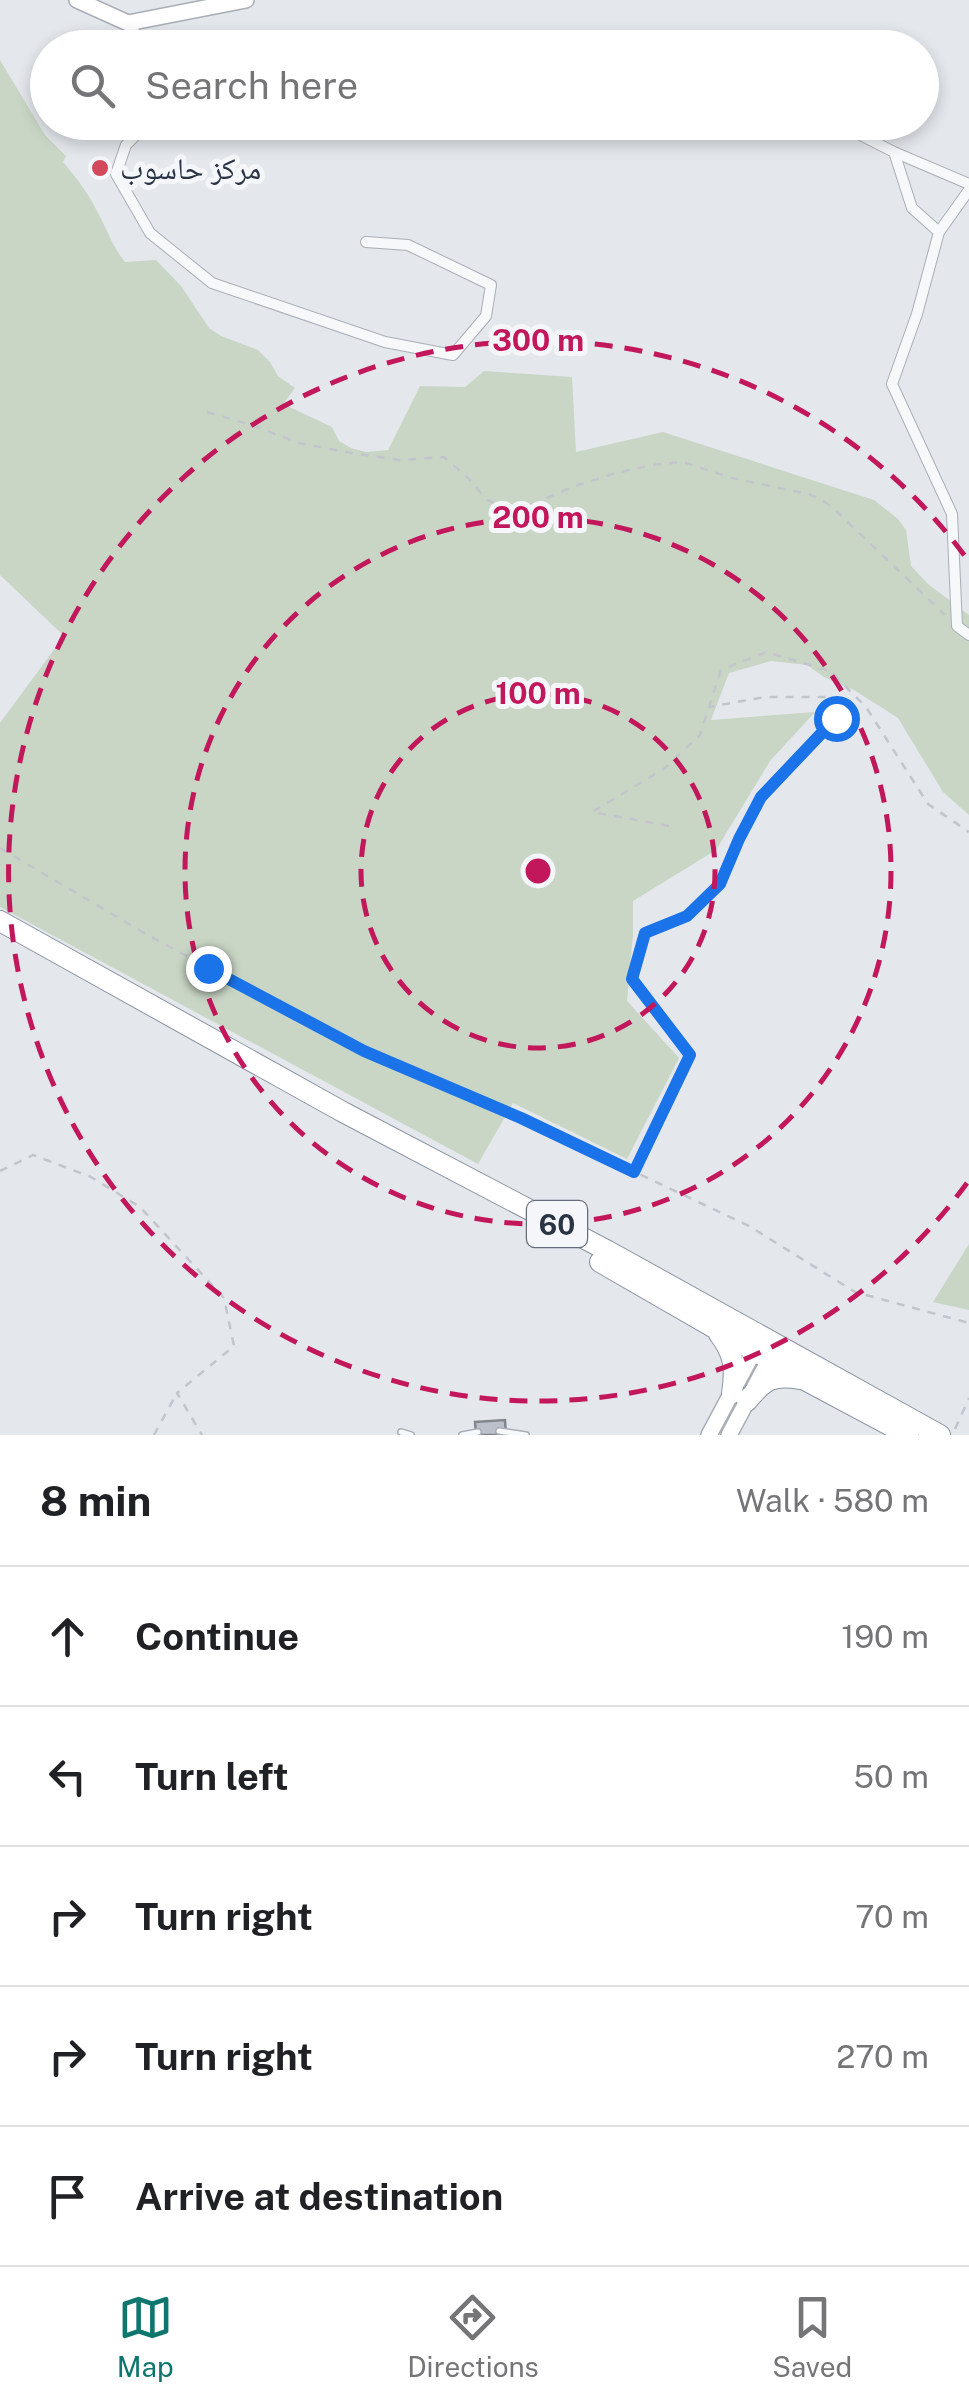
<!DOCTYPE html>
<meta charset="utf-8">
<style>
:root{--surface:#fff;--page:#f2f2f2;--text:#202124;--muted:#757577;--line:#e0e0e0;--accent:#0f766e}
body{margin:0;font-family:"Public Sans","Noto Naskh Arabic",sans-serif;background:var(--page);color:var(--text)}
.stop{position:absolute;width:30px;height:30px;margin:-22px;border:8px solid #1a73e8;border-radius:50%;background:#fff}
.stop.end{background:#1a73e8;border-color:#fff;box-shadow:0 2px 10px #0008}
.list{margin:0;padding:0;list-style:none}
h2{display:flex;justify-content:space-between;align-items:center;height:130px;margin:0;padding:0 40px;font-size:42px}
h2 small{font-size:32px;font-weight:400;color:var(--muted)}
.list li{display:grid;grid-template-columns:65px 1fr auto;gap:30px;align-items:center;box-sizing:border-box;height:140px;padding:0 40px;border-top:2px solid var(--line)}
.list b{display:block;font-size:38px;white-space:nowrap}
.list em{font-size:32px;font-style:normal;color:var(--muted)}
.icon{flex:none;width:55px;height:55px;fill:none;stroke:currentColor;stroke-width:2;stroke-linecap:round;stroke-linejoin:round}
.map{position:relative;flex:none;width:969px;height:1435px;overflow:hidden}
.search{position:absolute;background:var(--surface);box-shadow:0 5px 15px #0003;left:30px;right:30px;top:30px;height:110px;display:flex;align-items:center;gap:25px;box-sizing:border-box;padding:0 35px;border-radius:55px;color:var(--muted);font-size:38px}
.sheet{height:830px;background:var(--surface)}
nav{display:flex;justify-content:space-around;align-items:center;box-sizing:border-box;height:140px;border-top:2px solid var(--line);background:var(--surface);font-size:28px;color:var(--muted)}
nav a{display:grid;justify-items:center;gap:5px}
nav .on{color:var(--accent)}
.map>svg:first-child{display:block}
.green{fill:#c9d6c5}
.building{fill:#bbc0ca;stroke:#83868d;stroke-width:2.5}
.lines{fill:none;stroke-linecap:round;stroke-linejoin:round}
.lane-casing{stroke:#a9aeb7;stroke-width:8}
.street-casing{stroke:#a9aeb7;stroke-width:12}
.secondary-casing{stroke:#a9aeb7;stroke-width:18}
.highway-casing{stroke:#8b94a3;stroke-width:22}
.path{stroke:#c2c5cb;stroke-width:2.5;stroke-dasharray:8 8;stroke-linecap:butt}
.lane{stroke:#f7f8fa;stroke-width:5}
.street{stroke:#f7f8fa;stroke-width:10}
.secondary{stroke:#fff;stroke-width:15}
.highway{stroke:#fff;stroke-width:20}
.route{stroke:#1a73e8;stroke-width:12}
.ring{fill:none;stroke:#c2185b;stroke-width:5;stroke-dasharray:18 12}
.poi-dot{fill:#d1495b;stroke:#f4f6f9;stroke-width:4}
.labels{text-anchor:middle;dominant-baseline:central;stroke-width:10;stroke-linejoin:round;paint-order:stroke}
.shield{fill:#f4f6f9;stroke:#676e7b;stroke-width:2.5}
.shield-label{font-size:28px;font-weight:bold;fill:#2b3445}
.poi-label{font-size:30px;fill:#2b3445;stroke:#f4f6f9;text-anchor:start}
.centre{fill:#c2185b;stroke:#f4f6f9;stroke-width:5}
.ring-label{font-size:30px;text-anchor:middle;font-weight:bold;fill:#c2185b;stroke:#f4f6f9;stroke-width:10;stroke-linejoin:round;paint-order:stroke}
</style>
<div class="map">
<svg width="969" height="1435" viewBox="0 0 969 1435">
<rect width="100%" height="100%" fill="#e4e7ec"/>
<path class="green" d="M0 60 45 135 66 156 63 162C76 177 88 193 97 211 107 229 112 246 125 262L156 260 181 286 209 328 221 336 258 350 270 362 278 376 295 388 283 404 332 427 339 441 351 448 366 452 388 450 420 386 465 387 484 371 572 377 576 452 663 432 874 500 898 519 906 530 911 566 928 584 969 615V815L943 792 898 718 854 690 824 677 807 665 771 661 729 673 711 720 815 712 770 761 716 850 633 901V934L627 1001 679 1058 627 1159 513 1103 478 1164 0 907V723L64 636 0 575Z
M969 1244V1310L933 1302Z"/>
<path class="building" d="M505 1420 506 1435H476L475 1422Z"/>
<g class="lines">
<defs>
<path id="lane" d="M499 1431 526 1435
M401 1432 411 1435
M462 1435 478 1432"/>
<path id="street" d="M128 23 146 48
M149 122 126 145 116 174 150 233 212 283 385 342 453 355 486 316 491 285 408 245 366 242
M835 122 894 152 969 184
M894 152 912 208 939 232
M969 190 939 232 917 314 892 384 952 514 957 626 969 635"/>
<path id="secondary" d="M77 0 128 23 246 0
M709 1435 754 1351 761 1346
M729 1435 769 1360V1349"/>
<path id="highway" d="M0 921 343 1112 608 1251 940 1435
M600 1262 803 1379 908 1435
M719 1334C734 1353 736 1369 732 1393
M747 1401C764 1380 773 1374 800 1379"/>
</defs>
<use href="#lane" class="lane-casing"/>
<use href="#street" class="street-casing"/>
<use href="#secondary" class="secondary-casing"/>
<use href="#highway" class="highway-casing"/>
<path class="path" d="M207 412 254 426 299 443 352 453 400 460 444 457 468 478 487 500 508 508 522 509 572 487 616 473 652 465 683 462 732 478 808 494 821 499 834 509 945 615
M669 826 592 812 665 768 700 735 721 670 766 652 830 671 866 707 928 804 969 832
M0 848 146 934 363 1051 521 1118 749 1226 855 1292 969 1323
M635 1170 690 1055 632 979 645 933 687 917 720 884 739 839 761 797 836 718 827 697H765L709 707
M0 1171 33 1155 91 1177 140 1207 224 1298 234 1346 177 1393 202 1435
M955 1429 969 1398
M154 1435 177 1393"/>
<use href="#lane" class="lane"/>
<use href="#street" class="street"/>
<use href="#secondary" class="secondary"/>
<use href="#highway" class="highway"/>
</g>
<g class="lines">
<path class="route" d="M208 968 364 1051 521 1118 634 1172 690 1055 632 979 645 933 687 916 720 884 739 839 761 797 836 718"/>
</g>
<g class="ring">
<circle cx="538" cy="871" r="177"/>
<circle cx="538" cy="871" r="353"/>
<path d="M967 1183A530 530 0 1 1 967 559"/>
</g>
<circle class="poi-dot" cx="100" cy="168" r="10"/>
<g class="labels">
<rect class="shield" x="527" y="1201" width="60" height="46" rx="8"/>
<g class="shield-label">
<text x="557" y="1224">60</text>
</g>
<g class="poi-label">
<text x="120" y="168">مركز حاسوب</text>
</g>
</g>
<circle cx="538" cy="871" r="15" class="centre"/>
<g class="ring-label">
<text x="538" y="351">300 m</text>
<text x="538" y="528">200 m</text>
<text x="538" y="704">100 m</text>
</g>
</svg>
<div class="stop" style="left:836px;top:718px"></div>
<div class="stop end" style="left:208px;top:968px"></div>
<div class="search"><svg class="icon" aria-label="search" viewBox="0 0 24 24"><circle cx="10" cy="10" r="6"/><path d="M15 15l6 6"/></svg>Search here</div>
</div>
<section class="sheet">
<h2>8 min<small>Walk · 580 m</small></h2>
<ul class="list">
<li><svg class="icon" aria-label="ahead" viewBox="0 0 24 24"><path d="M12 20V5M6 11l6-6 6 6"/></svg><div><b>Continue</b></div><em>190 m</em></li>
<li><svg class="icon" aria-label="left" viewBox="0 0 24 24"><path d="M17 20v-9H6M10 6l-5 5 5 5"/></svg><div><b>Turn left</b></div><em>50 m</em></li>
<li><svg class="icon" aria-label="right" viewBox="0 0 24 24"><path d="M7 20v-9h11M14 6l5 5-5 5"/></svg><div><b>Turn right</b></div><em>70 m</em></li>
<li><svg class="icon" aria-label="right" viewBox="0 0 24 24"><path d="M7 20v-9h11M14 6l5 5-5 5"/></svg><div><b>Turn right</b></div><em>270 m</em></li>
<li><svg class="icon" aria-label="arrive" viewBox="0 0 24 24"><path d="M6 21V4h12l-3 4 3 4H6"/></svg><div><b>Arrive at destination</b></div></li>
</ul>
</section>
<nav>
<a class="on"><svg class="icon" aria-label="map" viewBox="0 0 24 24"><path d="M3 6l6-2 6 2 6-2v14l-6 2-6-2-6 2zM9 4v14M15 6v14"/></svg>Map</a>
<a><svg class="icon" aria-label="directions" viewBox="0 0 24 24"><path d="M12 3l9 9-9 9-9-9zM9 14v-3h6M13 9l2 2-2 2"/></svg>Directions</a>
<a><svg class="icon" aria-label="saved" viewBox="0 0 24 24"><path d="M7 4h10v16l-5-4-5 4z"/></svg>Saved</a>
</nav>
